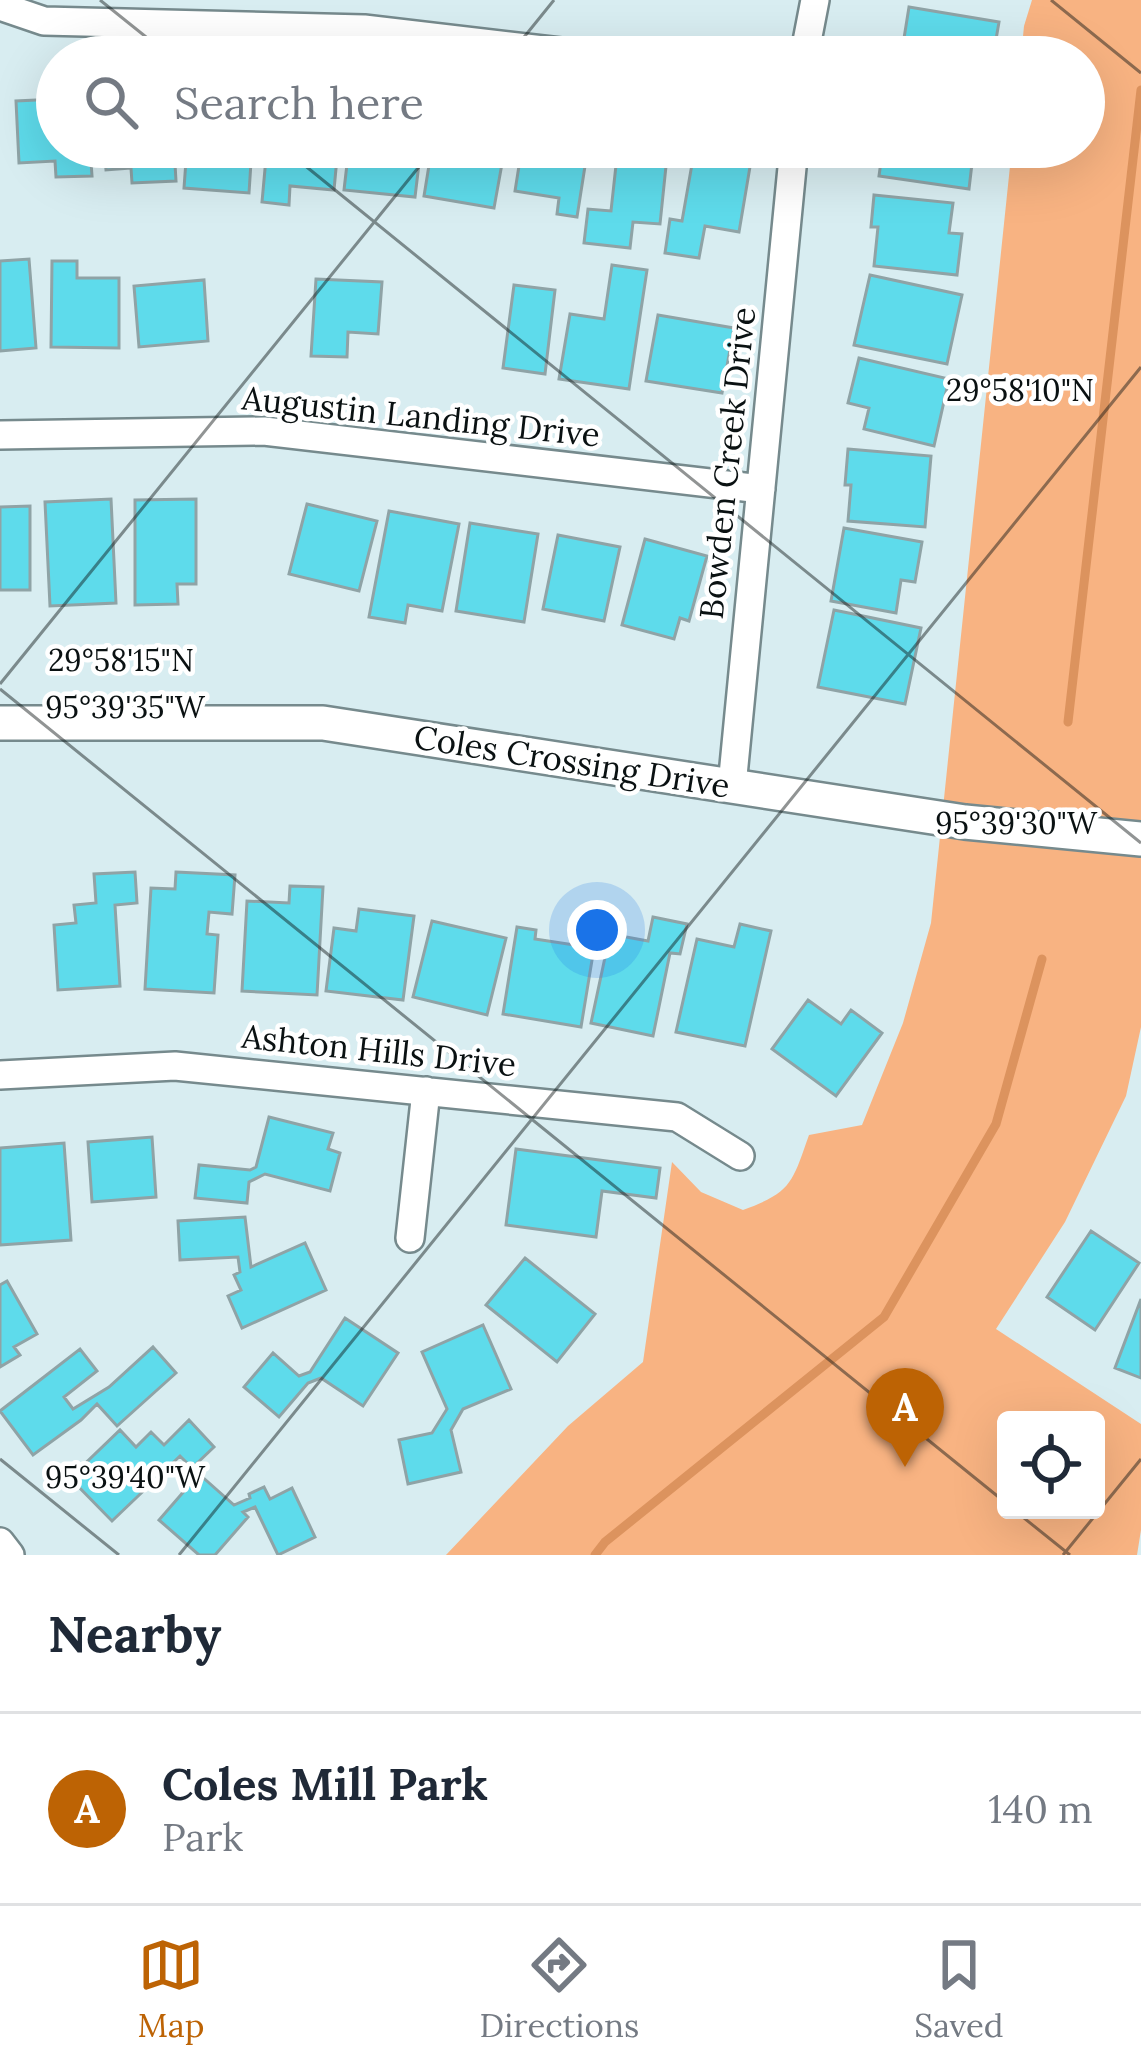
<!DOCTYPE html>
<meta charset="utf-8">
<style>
:root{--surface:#fff;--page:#f2f2f3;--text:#1f2937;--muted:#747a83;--line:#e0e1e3;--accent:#bd6304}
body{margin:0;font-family:Lora,serif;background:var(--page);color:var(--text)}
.controls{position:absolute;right:36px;bottom:36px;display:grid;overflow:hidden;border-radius:12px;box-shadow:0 12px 48px #0002}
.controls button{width:108px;height:108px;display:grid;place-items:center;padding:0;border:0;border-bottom:3px solid var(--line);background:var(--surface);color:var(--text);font:60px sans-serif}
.you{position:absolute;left:597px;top:930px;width:42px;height:42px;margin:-30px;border:9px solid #fff;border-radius:50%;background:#1a73e8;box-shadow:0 0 0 18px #1a73e833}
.badge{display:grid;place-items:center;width:78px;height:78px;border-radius:50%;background:var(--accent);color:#fff;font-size:39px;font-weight:700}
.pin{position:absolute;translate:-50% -99px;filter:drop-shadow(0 3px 6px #0008)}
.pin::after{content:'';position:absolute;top:63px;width:42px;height:36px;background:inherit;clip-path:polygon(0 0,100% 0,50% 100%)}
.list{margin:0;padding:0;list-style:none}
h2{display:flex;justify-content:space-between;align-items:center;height:156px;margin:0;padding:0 48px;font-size:51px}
h2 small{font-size:39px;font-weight:400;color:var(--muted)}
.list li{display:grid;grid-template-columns:78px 1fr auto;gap:36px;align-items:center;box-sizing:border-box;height:192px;padding:0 48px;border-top:3px solid var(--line)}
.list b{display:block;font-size:45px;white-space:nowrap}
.list p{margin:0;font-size:39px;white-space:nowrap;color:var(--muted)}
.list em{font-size:39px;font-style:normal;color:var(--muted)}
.icon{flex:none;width:66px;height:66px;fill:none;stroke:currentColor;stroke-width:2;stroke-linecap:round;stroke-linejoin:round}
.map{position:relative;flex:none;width:1141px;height:1555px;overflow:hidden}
.search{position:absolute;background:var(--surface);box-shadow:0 12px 48px #0002;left:36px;right:36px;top:36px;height:132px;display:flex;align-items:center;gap:30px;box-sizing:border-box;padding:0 42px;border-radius:66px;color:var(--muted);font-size:45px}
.sheet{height:348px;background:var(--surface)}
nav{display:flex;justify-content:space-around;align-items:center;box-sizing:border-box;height:168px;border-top:3px solid var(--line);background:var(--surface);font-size:33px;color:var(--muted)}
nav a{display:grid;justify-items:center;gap:6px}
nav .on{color:var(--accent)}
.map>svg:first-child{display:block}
.green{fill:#f8b382;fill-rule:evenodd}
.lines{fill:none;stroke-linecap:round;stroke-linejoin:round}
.stream{stroke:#dc935e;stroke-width:9}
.building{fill:#5edbeb;stroke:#8fa3a6;stroke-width:3}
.minor-casing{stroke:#768a8d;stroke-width:32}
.tertiary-casing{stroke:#768a8d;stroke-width:38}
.minor{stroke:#fff;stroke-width:27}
.tertiary{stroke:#fff;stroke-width:33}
.ticks{fill:none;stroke:#0a1112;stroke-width:3;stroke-opacity:0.45}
.labels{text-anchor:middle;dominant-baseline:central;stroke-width:9;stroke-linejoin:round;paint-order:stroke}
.street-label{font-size:33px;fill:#0a1112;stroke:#fff}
.ticks-label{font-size:30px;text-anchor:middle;fill:#0a1112;stroke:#fff;stroke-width:9;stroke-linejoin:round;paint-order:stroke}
</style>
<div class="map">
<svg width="1141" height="1555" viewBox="0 0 1141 1555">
<rect width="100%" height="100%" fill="#d8edf1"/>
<path class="green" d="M1032 0H1141V1027L1126 1096 1065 1222 996 1329 1141 1424V1530L1137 1555H446L568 1426 643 1362 672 1162 701 1192 743 1210C792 1192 792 1183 809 1135L862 1125 903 1023 931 923 1012 147H1084V57H1021L1024 26ZM1006 1420H1096V1510H1006Z"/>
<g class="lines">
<path class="stream" d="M1068 722 1141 90
M595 1555 605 1542 884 1317 996 1124 1042 959"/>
</g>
<path class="building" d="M909 7 999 22 993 57H901Z
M57 99V147H90L92 176 56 177 55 161 19 163 16 101Z
M104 147H174L176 181 132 183 131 168 106 170Z
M187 147H252L249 193 184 188Z
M267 147H338L334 190 290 186 289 205 262 202Z
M349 147H421L415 197 344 190Z
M432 147H505L494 208 424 196Z
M522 147H588L577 217 557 214 559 198 515 191Z
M618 147H668L660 224 633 222 630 248 584 243 588 209 611 211Z
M695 147 753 149 739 232 705 226 699 258 665 253 670 219 682 221Z
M883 147H957L956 153 973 155 969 189 879 176Z
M874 195 953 203 949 233 962 234 957 275 874 266 878 227H871Z
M29 259 36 348 0 351V261Z
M52 261H77V278H119V348L51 347Z
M612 265 647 270 629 389 559 379 570 314 604 319Z
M870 275 962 295 947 364 854 345Z
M316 279 382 282 378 334 348 332 347 357 311 356Z
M204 280 208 341 139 347 134 286Z
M514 285 555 290 545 374 503 368Z
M658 315 734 328 722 393 646 381Z
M859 358 949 379 934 446 864 429 869 408 848 403Z
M848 449 931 456 925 527 848 521 851 485H845Z
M111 499 116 603 50 606 45 502Z
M196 499V584H177L178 604 135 605V500Z
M307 504 377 521 359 591 289 574Z
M30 506V590H0V507Z
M389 511 459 524 442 611 408 605 405 623 369 617Z
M470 523 538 534 524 622 456 611Z
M844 528 922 542 915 582 901 580 896 613 831 601Z
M558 535 620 547 604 621 543 609Z
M645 539 707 556 689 621 680 618 674 639 622 625Z
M834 610 921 628 905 704 818 687Z
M135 872 137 903 115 905 120 986 58 990 54 925 76 923 74 905 96 903 94 874Z
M176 872 235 875 232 914 209 912 207 934 218 935 214 993 145 989 151 888 175 889Z
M290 886 323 887 317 995 242 991 247 901 289 903Z
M359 909 414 916 403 1000 326 991 334 928 356 931Z
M653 917 687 924 680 954 670 953 653 1036 591 1023 610 934 648 941Z
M432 921 506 938 487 1015 413 997Z
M740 924 771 931 745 1046 676 1032 697 939 734 947Z
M517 927 536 930 535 939 594 948 581 1027 503 1014Z
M808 1000 841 1024 851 1010 882 1033 836 1096 772 1049Z
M269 1117 333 1133 328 1149 340 1153 330 1191 265 1174 249 1182 247 1203 195 1198 199 1165 250 1170 256 1167Z
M152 1137 156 1197 92 1202 88 1142Z
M64 1143 71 1240 0 1245V1148Z
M516 1149 660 1168 656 1198 602 1191 596 1237 506 1225Z
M245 1217 251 1267 305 1243 326 1290 242 1328 228 1296 241 1290 234 1275 240 1272 238 1257 180 1260 178 1221Z
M1091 1231 1139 1263 1095 1330 1047 1297Z
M525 1258 595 1314 557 1362 486 1305Z
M7 1281 37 1334 14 1347 20 1355 0 1367V1285Z
M1141 1299V1378L1115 1368Z
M345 1318 398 1353 363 1406 321 1378 308 1383 279 1417 244 1387 273 1353 299 1376 310 1372Z
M483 1325 511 1389 463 1409 451 1430 461 1472 408 1484 399 1440 432 1433 447 1409 422 1352Z
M153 1347 176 1373 117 1426 97 1404 81 1420 33 1455 0 1411 80 1349 97 1371 64 1397 73 1409 109 1387Z
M189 1420 214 1447 192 1468 180 1456 112 1521 70 1478 120 1430 136 1447 151 1432 164 1445Z
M199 1474 234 1505 250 1498 249 1494 264 1487 270 1499 292 1488 315 1537 278 1555 255 1507 243 1512 248 1517 215 1555H199L159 1520Z"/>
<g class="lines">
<defs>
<path id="minor" d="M0 6 44 21 364 29 604 57
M804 57 815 0
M0 435 264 431 761 489
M732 786 794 147
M0 1075 175 1066 677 1117 740 1156
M410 1238 426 1091
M0 1542 10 1555"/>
<path id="tertiary" d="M0 723H323L965 822 1141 839"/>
</defs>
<use href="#minor" class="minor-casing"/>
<use href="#tertiary" class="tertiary-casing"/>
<use href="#minor" class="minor"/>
<use href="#tertiary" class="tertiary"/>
</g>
<path class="ticks" d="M100 0 171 57M1051 0 1141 73M508 57 554 0M282 147 1141 843M0 684 435 147M0 689 1006 1503M0 1459 119 1555M1014 1510 1070 1555M179 1555 1141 367M1063 1555 1141 1459"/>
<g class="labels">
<g class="street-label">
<text transform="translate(421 416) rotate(6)">Augustin Landing Drive</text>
<text transform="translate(727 463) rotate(-84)">Bowden Creek Drive</text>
<text transform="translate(572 761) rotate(9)">Coles Crossing Drive</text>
<text transform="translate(379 1050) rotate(6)">Ashton Hills Drive</text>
</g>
</g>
<g class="ticks-label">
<text x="1020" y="401">29°58'10"N</text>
<text x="121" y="671">29°58'15"N</text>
<text x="125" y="718">95°39'35"W</text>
<text x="1016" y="834">95°39'30"W</text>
<text x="125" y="1488">95°39'40"W</text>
</g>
</svg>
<div class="controls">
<button><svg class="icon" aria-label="locate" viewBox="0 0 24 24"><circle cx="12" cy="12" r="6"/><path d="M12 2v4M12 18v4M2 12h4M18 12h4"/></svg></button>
</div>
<div class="you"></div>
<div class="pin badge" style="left:905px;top:1467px">A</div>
<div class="search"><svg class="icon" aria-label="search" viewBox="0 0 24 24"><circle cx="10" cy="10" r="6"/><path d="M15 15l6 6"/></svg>Search here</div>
</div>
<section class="sheet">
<h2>Nearby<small></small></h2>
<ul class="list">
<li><span class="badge">A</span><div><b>Coles Mill Park</b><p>Park</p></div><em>140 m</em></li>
</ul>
</section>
<nav>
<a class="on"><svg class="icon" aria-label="map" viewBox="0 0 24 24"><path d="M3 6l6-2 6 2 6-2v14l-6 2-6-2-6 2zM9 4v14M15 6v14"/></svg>Map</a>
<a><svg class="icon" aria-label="directions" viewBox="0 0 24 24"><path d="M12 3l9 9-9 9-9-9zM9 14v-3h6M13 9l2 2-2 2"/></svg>Directions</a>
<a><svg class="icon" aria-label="saved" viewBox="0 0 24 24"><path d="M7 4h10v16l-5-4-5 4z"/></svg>Saved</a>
</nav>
